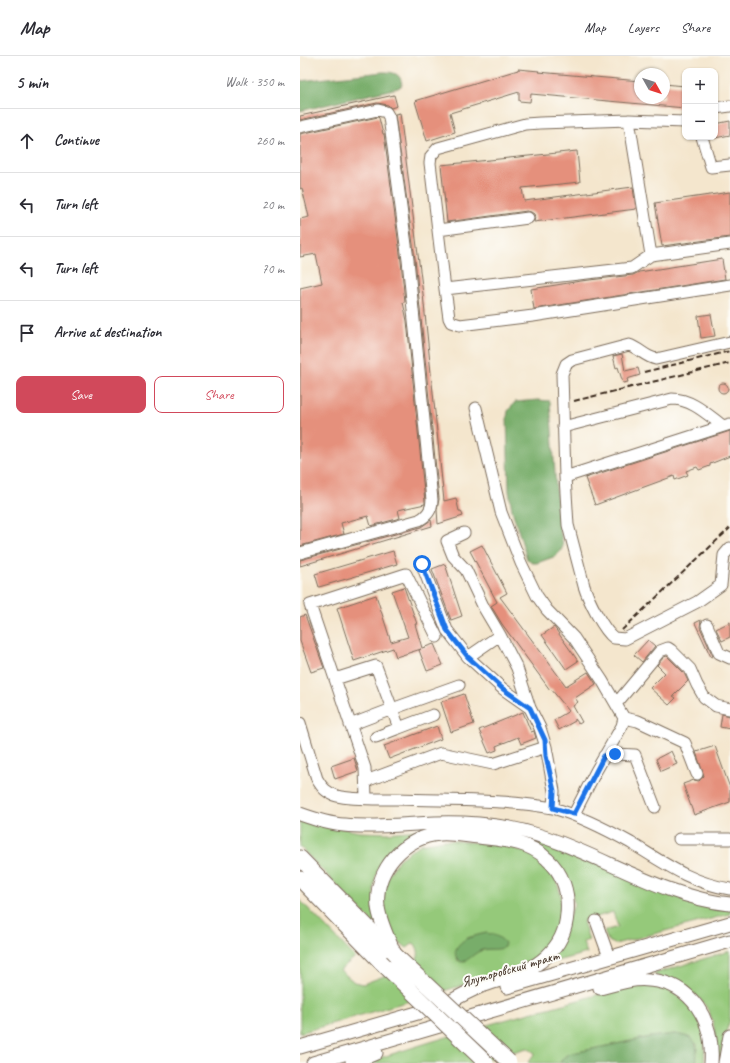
<!DOCTYPE html>
<meta charset="utf-8">
<style>
:root{--surface:#fff;--page:#f7f7f7;--text:#2b2b33;--muted:#7c7c81;--line:#e1e1e2;--accent:#d1495b}
body{margin:0;font-family:Caveat,sans-serif;background:var(--page);color:var(--text)}
.controls{position:absolute;right:12px;top:12px;display:grid;overflow:hidden;border-radius:8px;box-shadow:0 1px 3px #0004}
.controls button{width:36px;height:36px;display:grid;place-items:center;padding:0;border:0;border-bottom:1px solid var(--line);background:var(--surface);color:var(--text);font:20px sans-serif}
.compass{position:absolute;left:334px;top:12px;width:36px;height:36px;border-radius:50%;background:var(--surface);box-shadow:0 1px 3px #0004;rotate:129deg}
.stop{position:absolute;width:12px;height:12px;margin:-9px;border:3px solid #1a73e8;border-radius:50%;background:#fff}
.stop.end{background:#1a73e8;border-color:#fff;box-shadow:0 1px 4px #0008}
.list{margin:0;padding:0;list-style:none}
h2{display:flex;justify-content:space-between;align-items:center;height:52px;margin:0;padding:0 16px;font-size:17px}
h2 small{font-size:13px;font-weight:400;color:var(--muted)}
.list li{display:grid;grid-template-columns:26px 1fr auto;gap:12px;align-items:center;box-sizing:border-box;height:64px;padding:0 16px;border-top:1px solid var(--line)}
.list b{display:block;font-size:15px;white-space:nowrap}
.list em{font-size:13px;font-style:normal;color:var(--muted)}
.actions{display:flex;gap:8px;padding:12px 16px}
.actions a{flex:1;padding:9px 0;border:1px solid var(--accent);border-radius:8px;text-align:center;font-size:14px;color:var(--accent)}
.actions .main{background:var(--accent);color:#fff}
.icon{flex:none;width:22px;height:22px;fill:none;stroke:currentColor;stroke-width:2;stroke-linecap:round;stroke-linejoin:round}
.map{position:relative;flex:none;width:430px;height:1007px;overflow:hidden}
header{display:flex;align-items:center;gap:24px;box-sizing:border-box;height:56px;padding:0 20px;background:var(--surface);border-bottom:1px solid var(--line)}
header strong{font-size:19px}
nav{display:flex;gap:22px;margin-inline-start:auto;font-size:14px}
main{display:flex}
aside{flex:1;background:var(--surface)}
.map>svg:first-child{display:block}
.green{fill:#95c97a;stroke:#687a4c;fill-rule:evenodd}
.forest{fill:#78ad6a;stroke:#5a6c44}
.building{fill:#e5907b}
.lines{fill:none;stroke-linecap:round;stroke-linejoin:round}
.minor-casing{stroke:#7c6c5b;stroke-width:13}
.major-casing{stroke:#7c6c5b;stroke-width:15}
.highway-casing{stroke:#7c6c5b;stroke-width:17}
.minor{stroke:#fff;stroke-width:11}
.major{stroke:#fff;stroke-width:13}
.highway{stroke:#fff;stroke-width:15}
.rail{stroke:#3b2a1e;stroke-width:2;stroke-dasharray:6 3;stroke-linecap:butt}
.highway-bridge-casing{stroke:#7c6c5b;stroke-width:17;stroke-linecap:butt}
.highway-bridge{stroke:#fff;stroke-width:15}
.route{stroke:#1a73e8;stroke-width:5}
.labels{text-anchor:middle;dominant-baseline:central;stroke-width:4;stroke-linejoin:round;paint-order:stroke}
.street-label{font-size:14px;fill:#3b2a1e;stroke:#fdfcf7}
</style>
<header>
<strong>Map</strong>
<nav><a>Map</a><a>Layers</a><a>Share</a></nav>
</header>
<main>
<aside>
<h2>5 min<small>Walk · 350 m</small></h2>
<ul class="list">
<li><svg class="icon" aria-label="ahead" viewBox="0 0 24 24"><path d="M12 20V5M6 11l6-6 6 6"/></svg><div><b>Continue</b></div><em>260 m</em></li>
<li><svg class="icon" aria-label="left" viewBox="0 0 24 24"><path d="M17 20v-9H6M10 6l-5 5 5 5"/></svg><div><b>Turn left</b></div><em>20 m</em></li>
<li><svg class="icon" aria-label="left" viewBox="0 0 24 24"><path d="M17 20v-9H6M10 6l-5 5 5 5"/></svg><div><b>Turn left</b></div><em>70 m</em></li>
<li><svg class="icon" aria-label="arrive" viewBox="0 0 24 24"><path d="M6 21V4h12l-3 4 3 4H6"/></svg><div><b>Arrive at destination</b></div></li>
</ul>
<div class="actions"><a class="main">Save</a><a>Share</a></div>
</aside>
<div class="map">
<svg width="430" height="1007" viewBox="0 0 430 1007">
<rect width="100%" height="100%" fill="#fdfcf7"/>
<filter id="ink" filterUnits="userSpaceOnUse"><feTurbulence type="fractalNoise" baseFrequency=".025" numOctaves="2"/><feDisplacementMap in="SourceGraphic" scale="8" xChannelSelector="R" yChannelSelector="G"/><feConvolveMatrix kernelMatrix="1 2 1 2 8 2 1 2 1" color-interpolation-filters="sRGB"/></filter>
<filter id="wash" filterUnits="userSpaceOnUse"><feTurbulence type="fractalNoise" baseFrequency=".012" numOctaves="4" result="noise"/><feDisplacementMap in="SourceGraphic" scale="16" xChannelSelector="R" yChannelSelector="G"/><feGaussianBlur stdDeviation="0.9" result="paint"/><feColorMatrix in="noise" values="0 0 0 0 0 0 0 0 0 0 0 0 0 0 0 0 0 1.4 0 .05"/><feComposite in="paint" operator="in"/></filter>
<g filter="url(#wash)">
<rect width="100%" height="100%" fill="#f4e6cd"/>
<path class="green" d="M0 763 59 776 87 777 118 774C98 784 79 800 75 824 73 830 74 836 74 842 74 852 74 861 76 870L0 791Z
M145 784 203 789 232 798 249 813 257 826 261 840V859L258 873 252 886 243 897 218 913 0 977V844L55 901 40 914 54 926 63 928 113 909C120 902 120 894 114 887L107 892 98 885 89 872 83 852 85 825 99 803 121 788ZM187 877 193 893C185 893 177 895 170 900 167 903 166 905 162 906L157 904 167 882Z
M238 786 430 853V858L315 888 308 885 304 875 318 871 313 856 283 865 289 884 283 886 287 897 249 907 274 849 272 836 237 787Z
M430 895V964L425 979 419 1007H416C418 985 415 953 395 939 383 930 367 925 353 918Z
M343 930C349 931 356 931 362 932 381 937 398 957 403 976 405 986 405 997 404 1007H396L397 988 375 978 350 981 268 998 263 1002 260 1007H229L228 1006 235 997 227 992 174 1007H64C129 986 194 966 260 949 288 942 315 932 343 930Z"/>
<path class="forest" d="M83 16C93 16 101 17 102 29L98 32 0 55V25Z
M238 344 250 345 258 462 263 490 260 496 256 500 237 507H232L227 503 212 454 209 435 207 361 208 355 215 346Z
M187 877C195 879 200 881 205 887L204 891C198 895 189 892 182 894 174 897 168 905 162 906 149 899 157 887 168 882 174 880 181 878 187 877Z
M375 978C397 981 398 986 396 1007H260L263 1002 268 998 350 981Z"/>
<g id="blocks">
<path class="building" d="M218 13 239 15 238 16 340 25V42H364V28L385 30V52L231 38 230 46 219 45V36L150 57 155 76 127 85 115 45 218 14Z
M94 39 97 50 91 52 88 49 77 47 0 64V60Z
M100 57 123 238 144 445 156 442 159 455H161L163 460 138 468 137 454 139 443 115 203 95 58Z
M78 61 79 62 83 78H84L101 205 105 246H103L107 265 125 446V448L98 454 100 462 71 470 68 460 41 467 44 478 0 490V232L22 227 16 198 0 201V163L9 161 2 132 0 133V78Z
M430 65V79L415 82V68Z
M277 95 280 126 222 132 224 145 333 131 336 153 234 166 235 161 234 158 231 156 227 155 147 166 141 109Z
M430 136V181L362 190 355 147Z
M422 203 425 223 234 253 231 233 281 225 333 219 339 216Z
M411 258 415 280 401 282 398 260Z
M322 298 325 315 338 312 340 319 327 323 328 326 323 327 318 311 316 312 313 300Z
M418 332a5 5 0 1 1 10 0a5 5 0 1 1-10 0Z
M430 375V400L410 408V410L399 414 397 411 386 415 388 419 375 424 374 420 295 449 285 422Z
M131 464 132 470 0 510V504L121 471Z
M182 489 207 537 200 541 266 630 288 616 296 628 275 642 278 646 273 650 282 666 279 668 275 663V665L259 674 254 664 269 655 251 633 250 634 202 568 191 550 197 546 170 495Z
M93 495 97 508 19 531 15 518Z
M145 508 162 560 151 564 132 513Z
M104 531 117 568H115L122 592 134 588 143 609 127 615 119 594 121 593 96 601 93 592 54 605 37 552 76 539 91 586 108 581 92 535Z
M5 559 24 612 11 616 0 585V561Z
M401 564 400 571 413 600 411 601 395 567Z
M430 566V581L422 585 416 573Z
M254 571 278 605 266 613 242 579Z
M348 584 355 590 342 606 334 599Z
M367 600 384 617 388 625 373 640 376 642 369 649 350 632 365 617 357 609 364 601Z
M164 638 174 668 151 676 141 646Z
M223 656 231 676 234 675 236 682 221 688 218 681 196 690 197 694 189 697 179 674Z
M422 658 430 660V673L420 671Z
M137 670 141 683 89 703 84 690Z
M415 690 430 732V746L394 759 383 728 394 724 399 725 404 720 396 696Z
M371 695 377 708 361 715 356 703Z
M54 702 58 715 35 723 31 710Z"/>
</g>
</g>
<g filter="url(#ink)">
<use href="#blocks" fill-opacity="0" stroke="#7c6c5b" stroke-width="1"/>
<g class="lines">
<defs>
<path id="minor" d="M415 52 430 50
M329 64 351 199
M0 71 78 54 86 56 89 61 108 204 132 444C132 453 127 460 119 464L0 497
M402 81 411 111 430 109
M138 174 228 162
M430 188 351 199 332 212 145 233 149 262 151 266 160 269 233 260 430 229
M145 233 130 107 131 100 138 92 225 68 240 67 329 64 385 66
M176 352 201 456 221 507 237 540 247 554 274 582 302 624 324 662 322 670 296 715 274 758
M430 368 265 421 268 469 284 530C288 543 303 574 314 582L325 583 397 546 421 529 424 499 430 492
M263 371 372 343C392 343 408 359 423 370
M265 421 262 318 266 308 272 304 329 289C339 292 345 301 356 303L430 286
M164 477 147 485 153 500 166 514 184 552 200 579
M122 509 147 574 168 601
M407 569 419 597 430 602
M35 623 10 549 106 518 137 581
M316 648 360 595 368 592 371 594 390 613 397 629 404 641 416 650 430 653
M230 652 217 612 200 579 168 601 203 633 230 652 240 672 246 691
M133 659 99 672 92 653 159 629
M324 662 338 665 385 687 397 718
M0 667 17 723C22 732 27 737 37 740 52 744 82 743 98 743 149 745 202 743 253 752
M50 669 92 653 76 610 35 623 65 712 66 742
M76 681 99 672
M304 700 315 698 335 699 355 751
M66 725 141 697 193 708 246 691 254 735 253 752C280 760 306 773 331 787 364 807 391 827 430 833
M379 783H430
M296 865 309 901"/>
<path id="major" d="M0 758C14 763 29 768 44 769 74 772 105 768 135 767 160 766 186 768 210 772 287 787 352 840 430 848
M94 896C88 882 80 866 78 851 74 814 104 781 140 778 153 777 166 780 179 781 203 784 229 785 247 803 263 817 269 837 267 858 266 874 259 889 247 900 227 919 203 922 179 931 167 936 155 943 144 949
M207 931 430 867
M300 932C316 928 332 922 349 924 393 927 414 966 411 1007
M0 991 138 951
M13 1007 430 885
M52 1007 76 997
M425 1007 430 980"/>
<path id="highway" d="M0 802 97 901
M0 823 81 906"/>
</defs>
<use href="#minor" class="minor-casing"/>
<use href="#major" class="major-casing"/>
<use href="#highway" class="highway-casing"/>
<use href="#minor" class="minor"/>
<use href="#major" class="major"/>
<use href="#highway" class="highway"/>
<path class="rail" d="M344 316 430 295
M274 345 430 307
M322 574 430 472"/>
<defs>
<path id="highway-bridge" d="M97 901 209 1006
M81 906 186 1007"/>
</defs>
<use href="#highway-bridge" class="highway-bridge-casing"/>
<use href="#highway-bridge" class="highway-bridge"/>
</g>
</g>
<g class="lines" filter="url(#ink)">
<path class="route" d="M122 508 147 574 168 601 203 633 230 652 245 684 246 700 254 735 253 752 274 758 304 700 315 698"/>
</g>
<g class="labels">
<g class="street-label">
<text transform="translate(210 913) rotate(-16)">Ялуторовский тракт</text>
</g>
</g>
</svg>
<div class="controls">
<button>+</button>
<button>−</button>
</div>
<svg class="compass" viewBox="-18 -18 36 36"><path d="M0-13l5 13h-10z" fill="#e53935"/><path d="M0 13l5-13h-10z" fill="#7c7c81"/></svg>
<div class="stop" style="left:122px;top:508px"></div>
<div class="stop end" style="left:315px;top:698px"></div>
</div>
</main>
